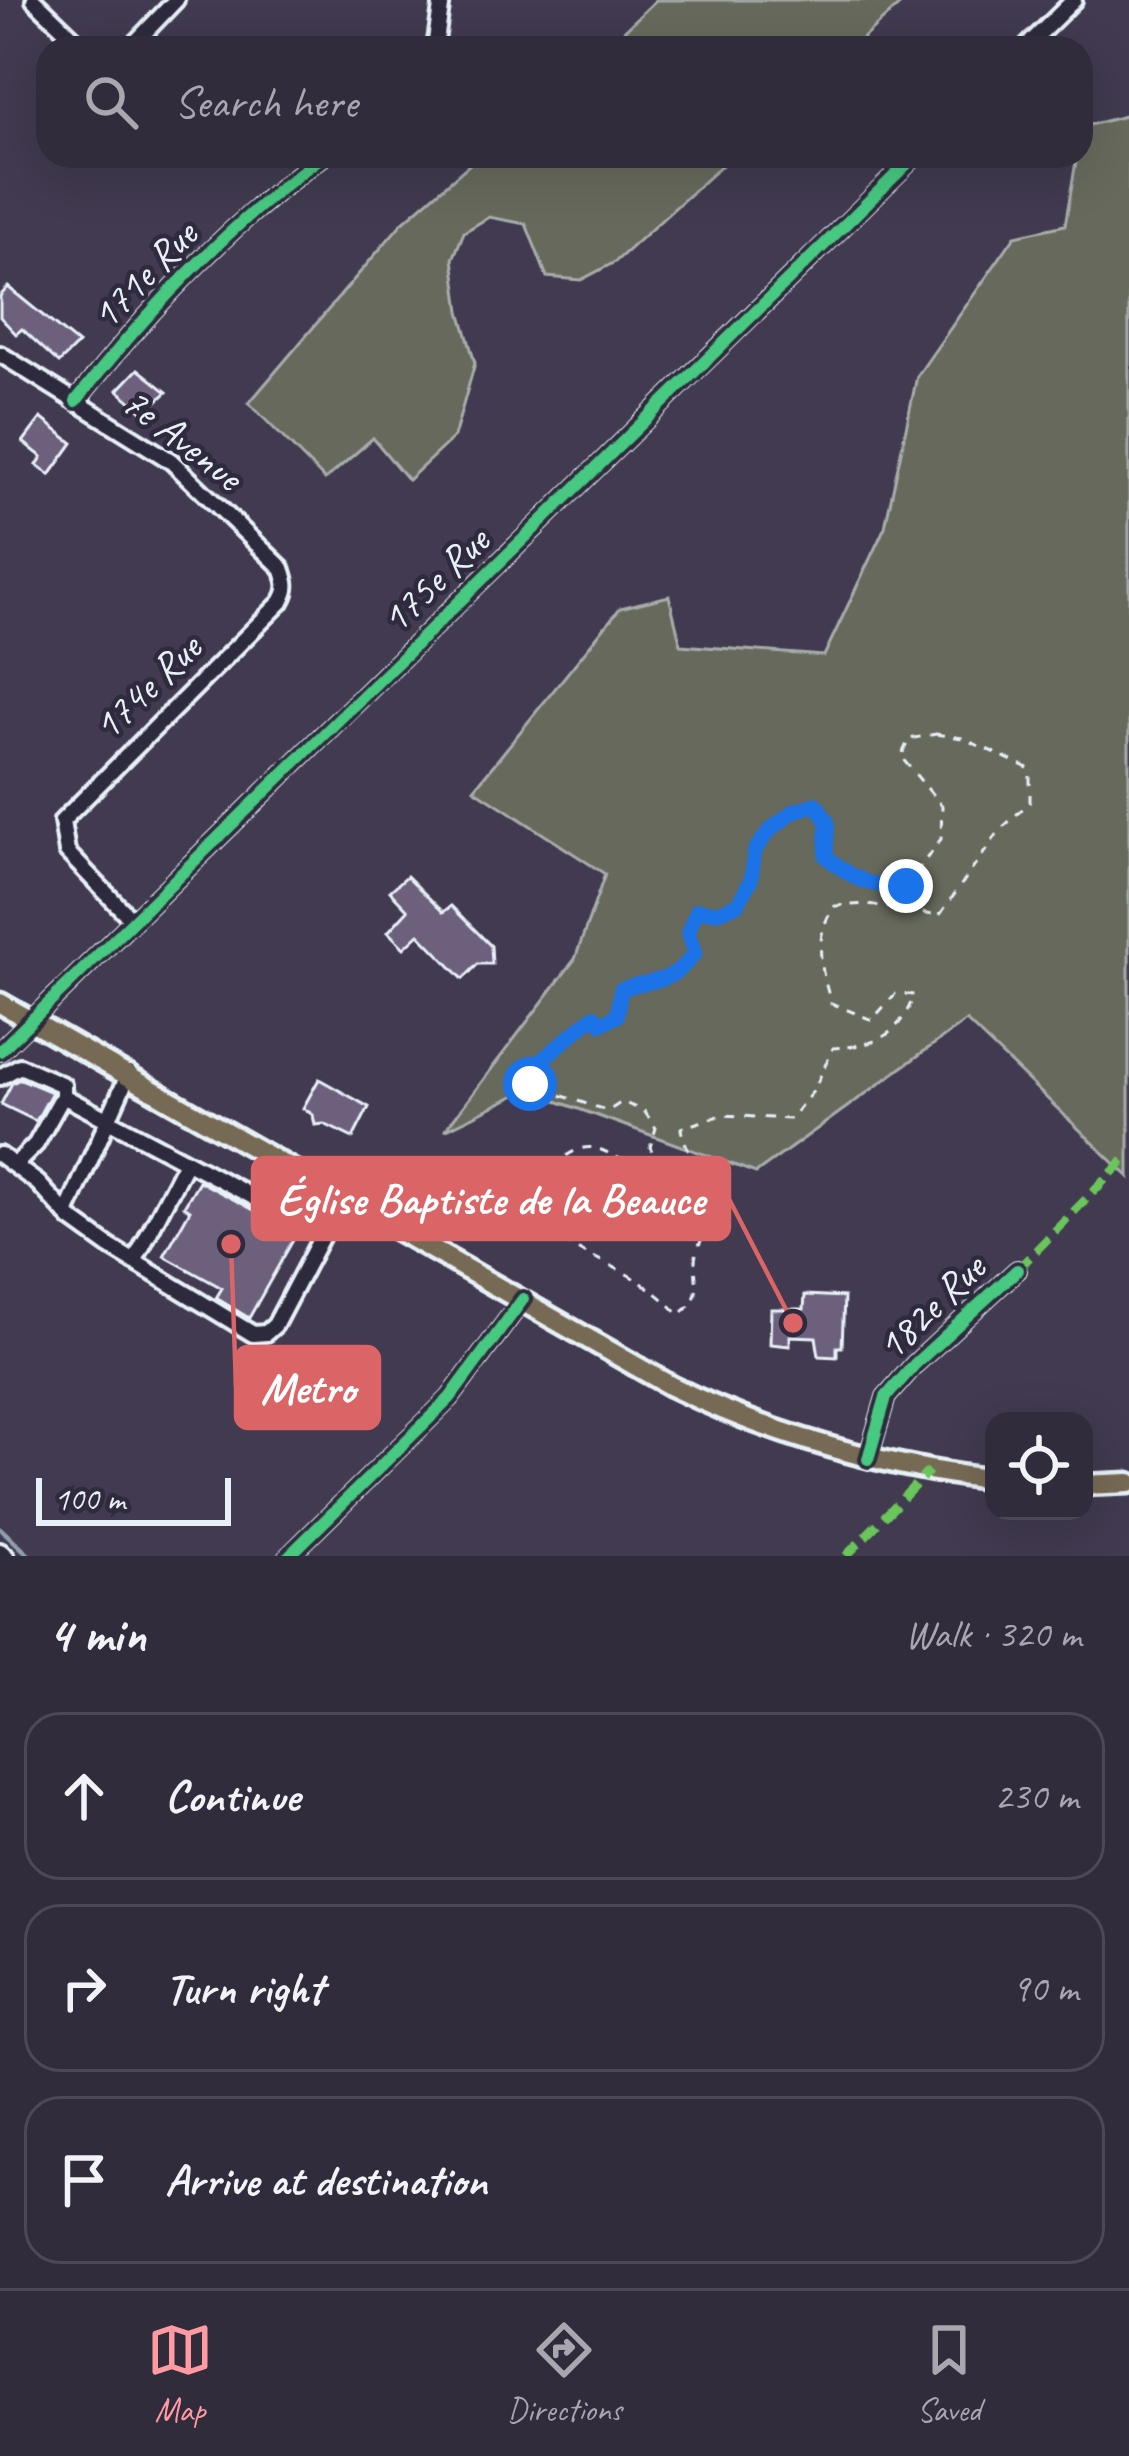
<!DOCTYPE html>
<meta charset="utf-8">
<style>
:root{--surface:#312c3c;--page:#393443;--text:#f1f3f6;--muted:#a8a7af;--line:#4c4856;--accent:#ff9aa2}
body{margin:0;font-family:Caveat,sans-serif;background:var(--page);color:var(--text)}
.controls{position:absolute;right:36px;bottom:36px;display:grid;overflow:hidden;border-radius:24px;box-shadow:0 12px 48px #0002}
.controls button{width:108px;height:108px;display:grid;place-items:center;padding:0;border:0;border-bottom:3px solid var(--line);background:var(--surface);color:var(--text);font:60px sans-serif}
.scale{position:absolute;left:36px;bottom:30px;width:195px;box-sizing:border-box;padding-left:12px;border:6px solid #e8f1f8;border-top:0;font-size:33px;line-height:42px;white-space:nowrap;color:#e8f1f8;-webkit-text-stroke:9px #2f2a3d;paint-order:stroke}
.stop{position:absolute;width:36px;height:36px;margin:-27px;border:9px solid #1a73e8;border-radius:50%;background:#fff}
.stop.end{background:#1a73e8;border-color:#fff;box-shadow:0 3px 12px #0008}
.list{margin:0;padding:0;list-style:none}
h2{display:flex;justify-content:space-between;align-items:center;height:156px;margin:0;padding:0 48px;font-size:51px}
h2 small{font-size:39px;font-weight:400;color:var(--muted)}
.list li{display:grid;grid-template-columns:78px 1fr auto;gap:36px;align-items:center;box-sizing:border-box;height:168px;margin:0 24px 24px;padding:0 24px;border:3px solid var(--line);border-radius:36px}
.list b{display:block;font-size:45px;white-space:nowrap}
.list em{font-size:39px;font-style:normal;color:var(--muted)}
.icon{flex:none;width:66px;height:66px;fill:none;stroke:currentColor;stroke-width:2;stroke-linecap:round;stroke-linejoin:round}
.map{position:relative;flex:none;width:1129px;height:1556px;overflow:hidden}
.search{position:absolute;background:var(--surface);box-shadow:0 12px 48px #0002;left:36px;right:36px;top:36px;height:132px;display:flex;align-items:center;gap:30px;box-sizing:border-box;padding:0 42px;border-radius:36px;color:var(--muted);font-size:45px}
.sheet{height:732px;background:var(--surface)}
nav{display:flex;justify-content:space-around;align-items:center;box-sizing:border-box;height:168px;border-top:3px solid var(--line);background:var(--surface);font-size:33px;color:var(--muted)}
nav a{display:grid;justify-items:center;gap:6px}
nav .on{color:var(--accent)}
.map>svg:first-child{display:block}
.green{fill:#66695b;stroke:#a7adaa;stroke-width:3}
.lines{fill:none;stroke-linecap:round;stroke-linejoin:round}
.stream{stroke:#8f9faf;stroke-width:4.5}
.building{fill:#6c607d;stroke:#e8f1f8;stroke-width:3}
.minor-casing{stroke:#e8f1f8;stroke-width:22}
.major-casing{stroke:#e8f1f8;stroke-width:27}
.path{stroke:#e8f1f8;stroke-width:3;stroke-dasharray:9 9;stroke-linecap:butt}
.minor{stroke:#2f2a3d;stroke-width:14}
.major{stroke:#766a54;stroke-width:18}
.quiet{stroke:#6ac65a;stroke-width:9;stroke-dasharray:18 9;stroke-linecap:butt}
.cycleway-casing{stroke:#2f2a3d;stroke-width:20}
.cycleway{stroke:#46c982;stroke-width:12}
.route{stroke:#1a73e8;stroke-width:15}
.labels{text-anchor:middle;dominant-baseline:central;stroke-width:9;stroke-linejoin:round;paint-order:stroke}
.street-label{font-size:42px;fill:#e8f1f8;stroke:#2f2a3d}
.leader{fill:none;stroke:#db6466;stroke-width:4.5}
.callout-dot{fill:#db6466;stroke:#2f2a3d;stroke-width:4.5}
.callout{fill:#db6466;stroke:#db6466;stroke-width:4.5}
.callout-label{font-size:45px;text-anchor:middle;font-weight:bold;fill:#fff}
</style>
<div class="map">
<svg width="1129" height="1556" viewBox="0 0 1129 1556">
<rect width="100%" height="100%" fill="#413a50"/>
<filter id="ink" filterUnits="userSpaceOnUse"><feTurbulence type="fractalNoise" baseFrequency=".00833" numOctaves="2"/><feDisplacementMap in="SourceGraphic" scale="24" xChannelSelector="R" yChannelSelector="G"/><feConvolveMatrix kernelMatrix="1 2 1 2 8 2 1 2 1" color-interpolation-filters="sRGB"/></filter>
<g filter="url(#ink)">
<path class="green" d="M656 0H905L852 48H606Z
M1129 115V1177L966 1021 756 1173 526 1090 445 1130 575 959 605 874 474 789 620 608 669 596 681 645 824 656 885 527 917 376 1015 236 1065 225 1077 156H1081V127Z
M479 156H732L615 262 581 280 547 277 526 224 489 217 464 232 453 259 460 311 475 363 454 437 408 480 373 438 325 480 249 403 402 223Z"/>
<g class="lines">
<path class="stream" d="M0 1528 30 1556"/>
</g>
<path class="building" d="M8 287 78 344 59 363 22 329 16 334 0 317V296Z
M138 369 167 392 144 413 118 390Z
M41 418 73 443 50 475 37 465 42 457 23 442Z
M407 876 443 912 451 906 491 946 492 964H478L463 979 419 934 404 948 388 932 408 910 390 891Z
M21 1079 52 1092 36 1121 1 1104 12 1083Z
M319 1079 369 1107 353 1138 324 1124 315 1125 313 1115 303 1108Z
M199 1181 297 1233 249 1318 216 1298 222 1288 164 1256 190 1210 184 1206Z
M805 1295 844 1297 842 1347H837V1357L819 1356 816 1337 790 1336V1346L770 1344 771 1309H804Z"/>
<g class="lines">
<defs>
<path id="minor" d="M34 0 84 48
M130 48 176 0
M435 48 442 0
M1025 48 1074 0
M0 354 171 461 282 568C287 582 289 589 281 602L62 821 67 852 133 921
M76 401C148 310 229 224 323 156
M0 1051 915 156
M0 1077 20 1066 63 1085V1096L323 1234
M0 1155 38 1183 71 1219 110 1247 253 1334 266 1333 275 1325 343 1196
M15 1165 36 1144 63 1096
M66 1214 129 1073
M134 1262 186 1162
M868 1459 886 1397 915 1364 1017 1270
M0 1551 6 1556
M289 1556 450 1398 523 1299"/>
<path id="major" d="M0 1003 671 1386C773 1436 881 1466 994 1480
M1084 1485 1129 1483"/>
</defs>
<use href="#minor" class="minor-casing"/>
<use href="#major" class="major-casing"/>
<path class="path" d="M936 734 962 738 1030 769V802L1001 829 939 916 868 904 835 906C812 936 821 969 831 1003L872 1020 896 993 914 995C899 1037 875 1046 833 1048L814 1090 790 1119 722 1115 681 1128C684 1152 703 1163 707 1186L695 1203 707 1227C703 1238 694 1252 695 1264 696 1289 702 1298 679 1315 643 1272 582 1256 535 1227V1180C597 1127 589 1149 653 1174L662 1170 650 1147 656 1128 644 1111 622 1102 608 1111 530 1085 537 1063 594 1015 601 1024 617 1017 621 989C656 978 669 986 695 953L688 932 697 910 718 912 738 904 751 880 755 850 770 830 794 811 816 804 828 822 826 856C854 880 869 888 906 886L941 839 942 806 901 757 909 739Z"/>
<use href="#minor" class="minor"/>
<use href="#major" class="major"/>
<path class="quiet" d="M1017 1270 1129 1155
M846 1556 929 1471"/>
<defs>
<path id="cycleway" d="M76 401C148 310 229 224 323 156
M0 1051 915 156
M868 1459 886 1397 915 1364 1017 1270
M289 1556 450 1398 523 1299"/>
</defs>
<use href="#cycleway" class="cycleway-casing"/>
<use href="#cycleway" class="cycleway"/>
</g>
</g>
<g class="lines" filter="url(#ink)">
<path class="route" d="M530 1084 537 1064 594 1016 601 1024 617 1016 621 989C656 978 669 986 695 953L688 932 697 910 718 912 738 904 751 880 755 850 770 830 794 811 816 804 828 822 826 856C854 880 869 888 906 886"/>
</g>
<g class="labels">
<g class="street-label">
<text transform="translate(144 275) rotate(-46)">171e Rue</text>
<text transform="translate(182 439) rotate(38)">7e Avenue</text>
<text transform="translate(435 580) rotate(-44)">175e Rue</text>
<text transform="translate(147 687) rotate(-44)">174e Rue</text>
<text transform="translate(931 1307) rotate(-44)">182e Rue</text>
</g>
</g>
<path class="leader" d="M793 1323L729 1199M231 1244L236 1387"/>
<g class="callout-dot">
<circle cx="793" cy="1323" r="12"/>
<circle cx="231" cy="1244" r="12"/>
</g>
<g class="callout">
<rect x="253" y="1158" width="476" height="81" rx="12"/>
<rect x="236" y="1347" width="143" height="81" rx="12"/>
</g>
<g class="callout-label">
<text x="491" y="1214">Église Baptiste de la Beauce</text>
<text x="308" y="1403">Metro</text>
</g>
</svg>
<div class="controls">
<button><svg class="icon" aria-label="locate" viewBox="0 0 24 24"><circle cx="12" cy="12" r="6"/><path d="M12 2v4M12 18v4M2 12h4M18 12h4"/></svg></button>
</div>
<div class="scale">100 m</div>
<div class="stop" style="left:530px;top:1084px"></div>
<div class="stop end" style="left:906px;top:886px"></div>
<div class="search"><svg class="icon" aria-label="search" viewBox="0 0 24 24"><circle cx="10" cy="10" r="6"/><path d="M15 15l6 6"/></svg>Search here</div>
</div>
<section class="sheet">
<h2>4 min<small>Walk · 320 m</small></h2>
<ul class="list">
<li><svg class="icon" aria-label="ahead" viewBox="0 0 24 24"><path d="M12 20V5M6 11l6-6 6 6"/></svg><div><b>Continue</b></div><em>230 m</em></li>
<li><svg class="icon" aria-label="right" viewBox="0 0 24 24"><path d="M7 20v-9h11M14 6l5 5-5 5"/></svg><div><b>Turn right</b></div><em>90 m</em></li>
<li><svg class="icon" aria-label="arrive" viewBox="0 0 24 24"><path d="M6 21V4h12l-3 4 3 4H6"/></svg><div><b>Arrive at destination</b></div></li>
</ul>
</section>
<nav>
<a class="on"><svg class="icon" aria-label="map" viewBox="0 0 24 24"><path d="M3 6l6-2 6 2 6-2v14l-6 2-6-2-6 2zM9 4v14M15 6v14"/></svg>Map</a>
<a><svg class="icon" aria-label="directions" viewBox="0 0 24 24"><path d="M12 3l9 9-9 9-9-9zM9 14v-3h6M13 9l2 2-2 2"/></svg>Directions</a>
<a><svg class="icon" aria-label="saved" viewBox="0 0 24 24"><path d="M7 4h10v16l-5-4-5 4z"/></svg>Saved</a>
</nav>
